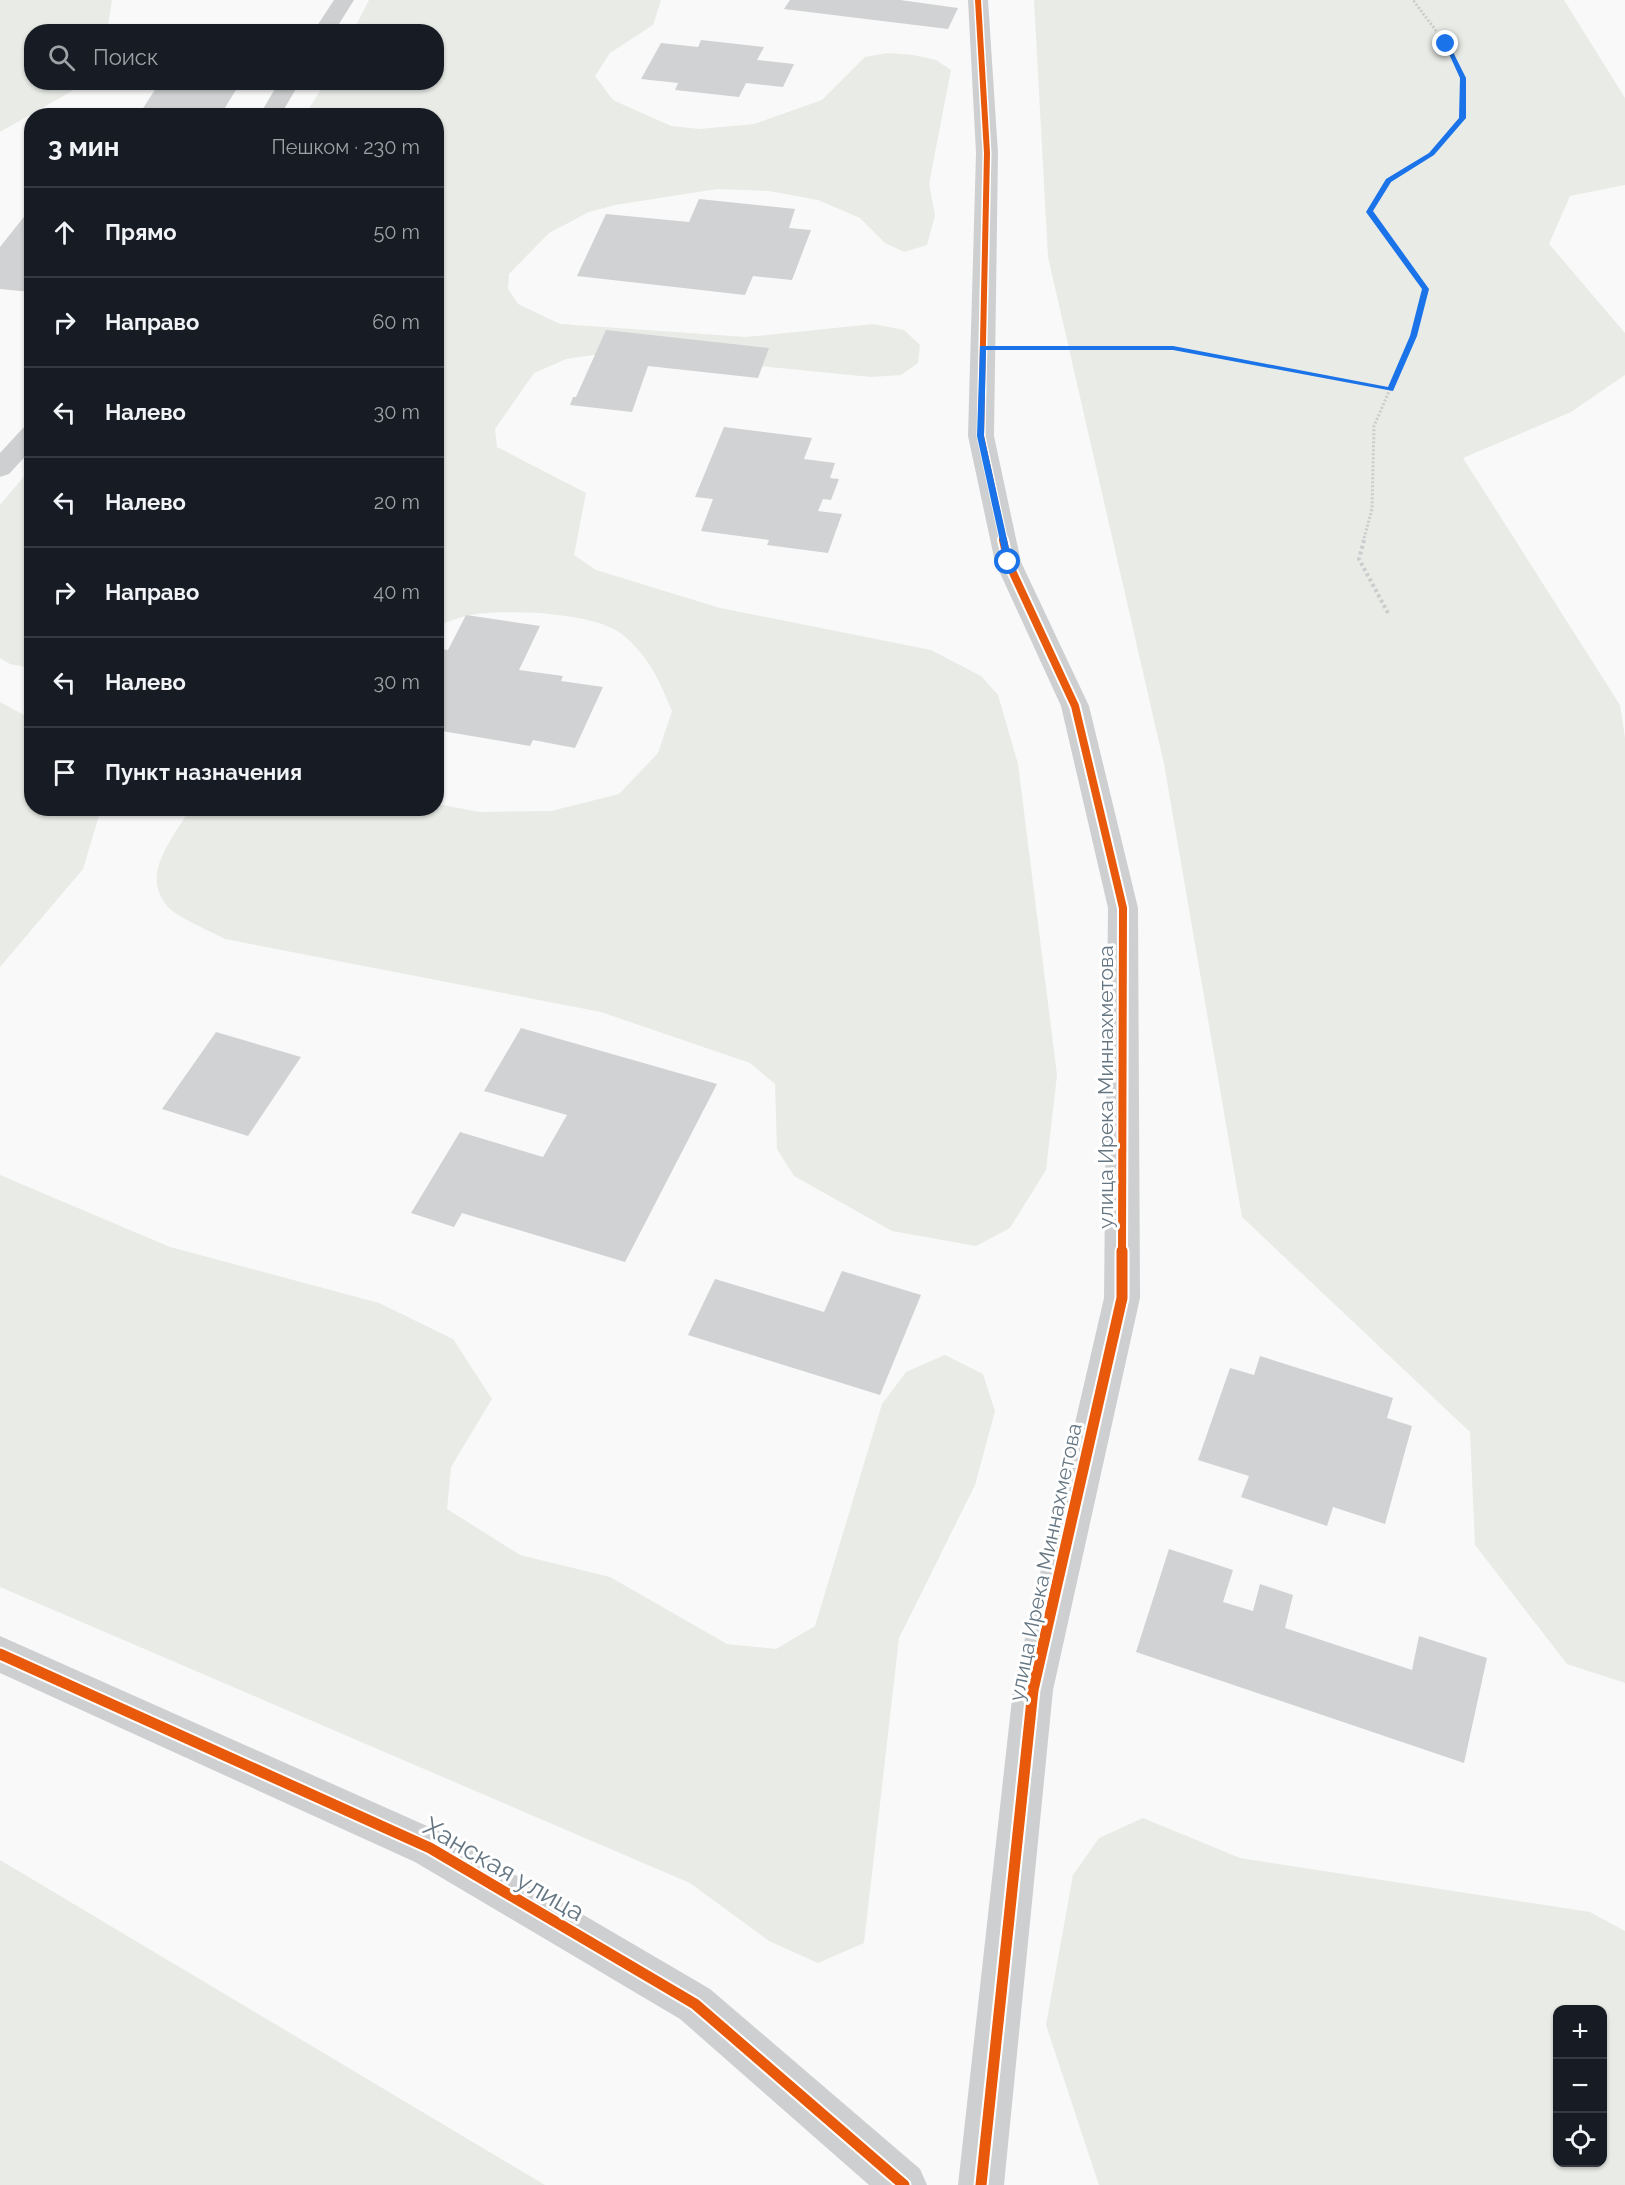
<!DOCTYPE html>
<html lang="ru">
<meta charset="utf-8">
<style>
:root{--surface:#171b24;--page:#20242c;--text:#f1f3f6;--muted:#9ea1a6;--line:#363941}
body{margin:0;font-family:Raleway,sans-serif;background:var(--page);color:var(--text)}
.controls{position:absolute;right:18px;bottom:18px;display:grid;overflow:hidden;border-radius:12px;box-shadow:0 2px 4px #0004}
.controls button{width:54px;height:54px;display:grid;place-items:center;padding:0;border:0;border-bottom:2px solid var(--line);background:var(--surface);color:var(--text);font:30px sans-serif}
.stop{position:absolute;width:18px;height:18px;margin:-14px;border:4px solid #1a73e8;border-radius:50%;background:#fff}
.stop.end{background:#1a73e8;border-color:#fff;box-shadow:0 2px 6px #0008}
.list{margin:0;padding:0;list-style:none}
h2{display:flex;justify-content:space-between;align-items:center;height:78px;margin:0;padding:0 24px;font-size:26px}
h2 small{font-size:20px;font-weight:400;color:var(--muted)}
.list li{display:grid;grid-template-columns:39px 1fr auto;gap:18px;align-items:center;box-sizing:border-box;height:90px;padding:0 24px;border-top:2px solid var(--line)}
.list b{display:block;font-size:22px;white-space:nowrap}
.list em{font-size:20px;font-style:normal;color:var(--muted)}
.icon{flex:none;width:33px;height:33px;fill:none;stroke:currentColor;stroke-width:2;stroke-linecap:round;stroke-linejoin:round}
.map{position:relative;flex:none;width:1625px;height:2185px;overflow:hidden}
.search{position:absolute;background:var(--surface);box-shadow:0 2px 4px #0004;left:24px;top:24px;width:420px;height:66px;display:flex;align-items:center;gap:15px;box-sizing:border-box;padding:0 21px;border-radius:24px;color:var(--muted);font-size:22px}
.panel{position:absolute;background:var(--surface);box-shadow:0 2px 4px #0004;left:24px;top:108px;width:420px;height:708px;border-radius:24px}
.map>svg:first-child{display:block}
.green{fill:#e8ebe6;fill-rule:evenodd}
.building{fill:#d0d2d3}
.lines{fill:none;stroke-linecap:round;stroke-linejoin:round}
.path-far1{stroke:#cbcccd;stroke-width:3;stroke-dasharray:2 2;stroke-linecap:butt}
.path{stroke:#cbcccd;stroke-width:4;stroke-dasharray:3 3;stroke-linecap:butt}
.minor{fill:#cecfd0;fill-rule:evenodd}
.cycleway-far2-casing{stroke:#fff;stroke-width:9}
.cycleway-far1-casing{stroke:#fff;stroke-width:12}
.cycleway-casing{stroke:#fff;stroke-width:15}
.cycleway-far2{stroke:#e8590c;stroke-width:6}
.cycleway-far1{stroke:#e8590c;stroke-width:8}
.cycleway{stroke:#e8590c;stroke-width:11}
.route{fill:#1a73e8}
.labels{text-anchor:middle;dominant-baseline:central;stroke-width:6;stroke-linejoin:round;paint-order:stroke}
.street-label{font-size:21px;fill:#657683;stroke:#fff}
.near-street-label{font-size:26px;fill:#657683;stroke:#fff}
</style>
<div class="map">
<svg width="1625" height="2185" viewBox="0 0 1625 2185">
<rect width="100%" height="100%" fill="#f9f9f9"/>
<path class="green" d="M0 0H112L107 31 32 32V82L86 83 0 132Z
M369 0H661L653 25 610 53 595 76 613 100 671 126 700 129 754 124 822 100 865 57 888 53 913 55 936 60 951 70 929 184 935 215 927 245 904 252 885 243 860 218 818 200 769 191 717 189 615 205 589 212 549 233 509 274 508 289 518 304 560 324 746 337 874 324 904 330 920 345 918 363 901 375 871 377 659 356 593 355 566 359 534 373 495 429 497 447 586 493 574 555 596 570 720 608 931 650 981 676 998 695 1018 764 1057 1075 1046 1170 1010 1228 976 1246 892 1231 794 1176 777 1149 775 1084 750 1063 601 1012 225 939C212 932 177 917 168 907 140 876 171 841 188 812L196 809 436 808 437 804 480 812 551 811 619 794 658 753 672 711C659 680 650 658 623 635 594 612 512 610 476 614 463 615 449 622 437 626L436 116 305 115 325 83 436 82V32L353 31Z
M1034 0H1564L1625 98V185L1570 196 1549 244 1625 333V375L1571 412 1463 458 1620 705 1625 738V1683L1567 1664 1475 1545 1470 1432 1242 1217 1164 764 1048 257Z
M31 468V668L10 664 0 658V505Z
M0 702 31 719 32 808 101 809 83 869 0 967Z
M0 1175 170 1247 379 1303 453 1339 492 1399 451 1467 447 1509 520 1555 610 1577 727 1644 776 1649 815 1626 882 1404 906 1372 945 1355 983 1374 995 1411 975 1485 899 1638 864 1943 818 1963 769 1941 690 1883 0 1587Z
M1143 1818 1240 1858 1590 1912 1625 1931V2185H1099L1046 2025 1073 1875 1099 1838ZM1558 2010H1602V2162H1558Z
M0 1860 545 2185H0Z"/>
<path class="building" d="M790 0H900L958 8 948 29 784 9Z
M701 40 764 47 757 60 794 64 783 87 746 83 739 97 675 90 678 83 641 79 661 43 698 47Z
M160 82H232L240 83 220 116H138Z
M699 199 795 209 789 228 811 230 792 280 753 276 745 295 577 276 606 214 689 222Z
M27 213 32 214V292L0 289V247Z
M606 330 769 348 758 378 648 366 632 412 570 405 573 397H576Z
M724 427 812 438 804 459 835 463 830 478 839 479 831 500 823 499 818 511 842 514 828 553 767 545 769 540 701 531 713 499 695 497Z
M466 615 540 626 519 670 563 676 561 681 603 687 575 748 533 740 530 746 436 730V648L448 650Z
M521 1028 717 1084 625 1262 462 1213 454 1227 411 1213 460 1132 543 1157 567 1115 484 1091Z
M216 1032 301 1057 248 1136 162 1109Z
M842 1271 921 1295 880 1395 688 1335 715 1279 824 1312Z
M1260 1356 1393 1398 1387 1418 1412 1426 1385 1524 1333 1507 1327 1526 1241 1497 1249 1476 1198 1460 1230 1368 1254 1375Z
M1169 1549 1233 1570 1223 1602 1253 1611 1260 1584 1293 1595 1285 1628 1412 1670 1419 1636 1487 1658 1464 1763 1136 1652Z"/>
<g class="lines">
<path class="path-far1" d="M1029 348H1173L1390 389
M1363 542 1372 509 1374 426 1413 336 1426 289 1370 211 1388 180 1431 154 1462 118 1463 78 1446 44 1413 0"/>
<path class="path" d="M1364 540 1359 559 1388 613"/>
<path class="minor" d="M334 0H354L334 32H313Z
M968 0H988L998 153 994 436 1021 562 1089 706 1138 908 1140 1298 1053 1690 1004 2185H958L1013 1690 1104 1298 1108 908 1061 706 995 562 968 436 976 153Z
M279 82H300L280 116H259Z
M32 426V449L9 474 0 477V453L23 428Z
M0 1636 445 1834 710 1989 920 2169 927 2185H869L680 2019 415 1862 0 1673Z"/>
<defs>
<path id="cycleway-far2" d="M978 0 987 153 981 436 1004 542"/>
<path id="cycleway-far1" d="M1003 540 1008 562 1075 706 1123 908 1122 1253"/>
<path id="cycleway" d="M0 1654 430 1848 695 2004 904 2185
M981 2185 1033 1690 1122 1298V1251"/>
</defs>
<use href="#cycleway-far2" class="cycleway-far2-casing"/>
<use href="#cycleway-far1" class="cycleway-far1-casing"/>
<use href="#cycleway" class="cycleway-casing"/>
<use href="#cycleway-far2" class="cycleway-far2"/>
<use href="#cycleway-far1" class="cycleway-far1"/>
<use href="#cycleway" class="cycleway"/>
</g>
<path class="route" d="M1444 43 1449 44 1466 78V118L1434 155 1391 182 1373 211 1429 289 1417 336 1393 391 1173 350H986L984 436 1012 562 1005 564 977 436 980 346H1173L1388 387 1410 336 1422 289 1366 212 1386 179 1429 153 1459 118 1460 78Z"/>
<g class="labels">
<g class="street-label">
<text transform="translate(1105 1087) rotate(-90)">улица Ирека Миннахметова</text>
<text transform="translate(1045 1562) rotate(-78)">улица Ирека Миннахметова</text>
</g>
<g class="near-street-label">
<text transform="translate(504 1869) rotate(30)">Ханская улица</text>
</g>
</g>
</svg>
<div class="controls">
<button>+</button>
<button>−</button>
<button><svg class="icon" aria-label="locate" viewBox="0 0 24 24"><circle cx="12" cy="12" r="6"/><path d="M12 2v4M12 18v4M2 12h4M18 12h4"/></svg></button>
</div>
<div class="stop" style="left:1008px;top:562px"></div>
<div class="stop end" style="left:1446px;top:44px"></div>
<div class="search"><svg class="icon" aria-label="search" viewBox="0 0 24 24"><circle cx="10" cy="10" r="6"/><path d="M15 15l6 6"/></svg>Поиск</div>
<section class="panel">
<h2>3 мин<small>Пешком · 230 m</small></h2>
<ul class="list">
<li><svg class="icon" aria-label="ahead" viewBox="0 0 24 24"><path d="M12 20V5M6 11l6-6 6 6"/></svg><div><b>Прямо</b></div><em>50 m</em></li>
<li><svg class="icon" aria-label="right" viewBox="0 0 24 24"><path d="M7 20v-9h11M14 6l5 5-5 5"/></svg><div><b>Направо</b></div><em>60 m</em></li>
<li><svg class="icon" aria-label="left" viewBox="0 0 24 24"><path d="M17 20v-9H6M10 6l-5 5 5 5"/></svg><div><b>Налево</b></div><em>30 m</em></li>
<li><svg class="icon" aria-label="left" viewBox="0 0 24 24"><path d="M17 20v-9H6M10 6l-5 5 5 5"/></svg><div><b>Налево</b></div><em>20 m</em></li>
<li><svg class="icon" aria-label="right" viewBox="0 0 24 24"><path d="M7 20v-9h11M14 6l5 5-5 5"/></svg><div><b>Направо</b></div><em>40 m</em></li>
<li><svg class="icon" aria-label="left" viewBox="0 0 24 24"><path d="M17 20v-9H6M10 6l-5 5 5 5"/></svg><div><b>Налево</b></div><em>30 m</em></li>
<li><svg class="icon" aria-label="arrive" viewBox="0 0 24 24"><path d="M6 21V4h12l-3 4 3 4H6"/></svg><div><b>Пункт назначения</b></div></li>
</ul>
</section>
</div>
